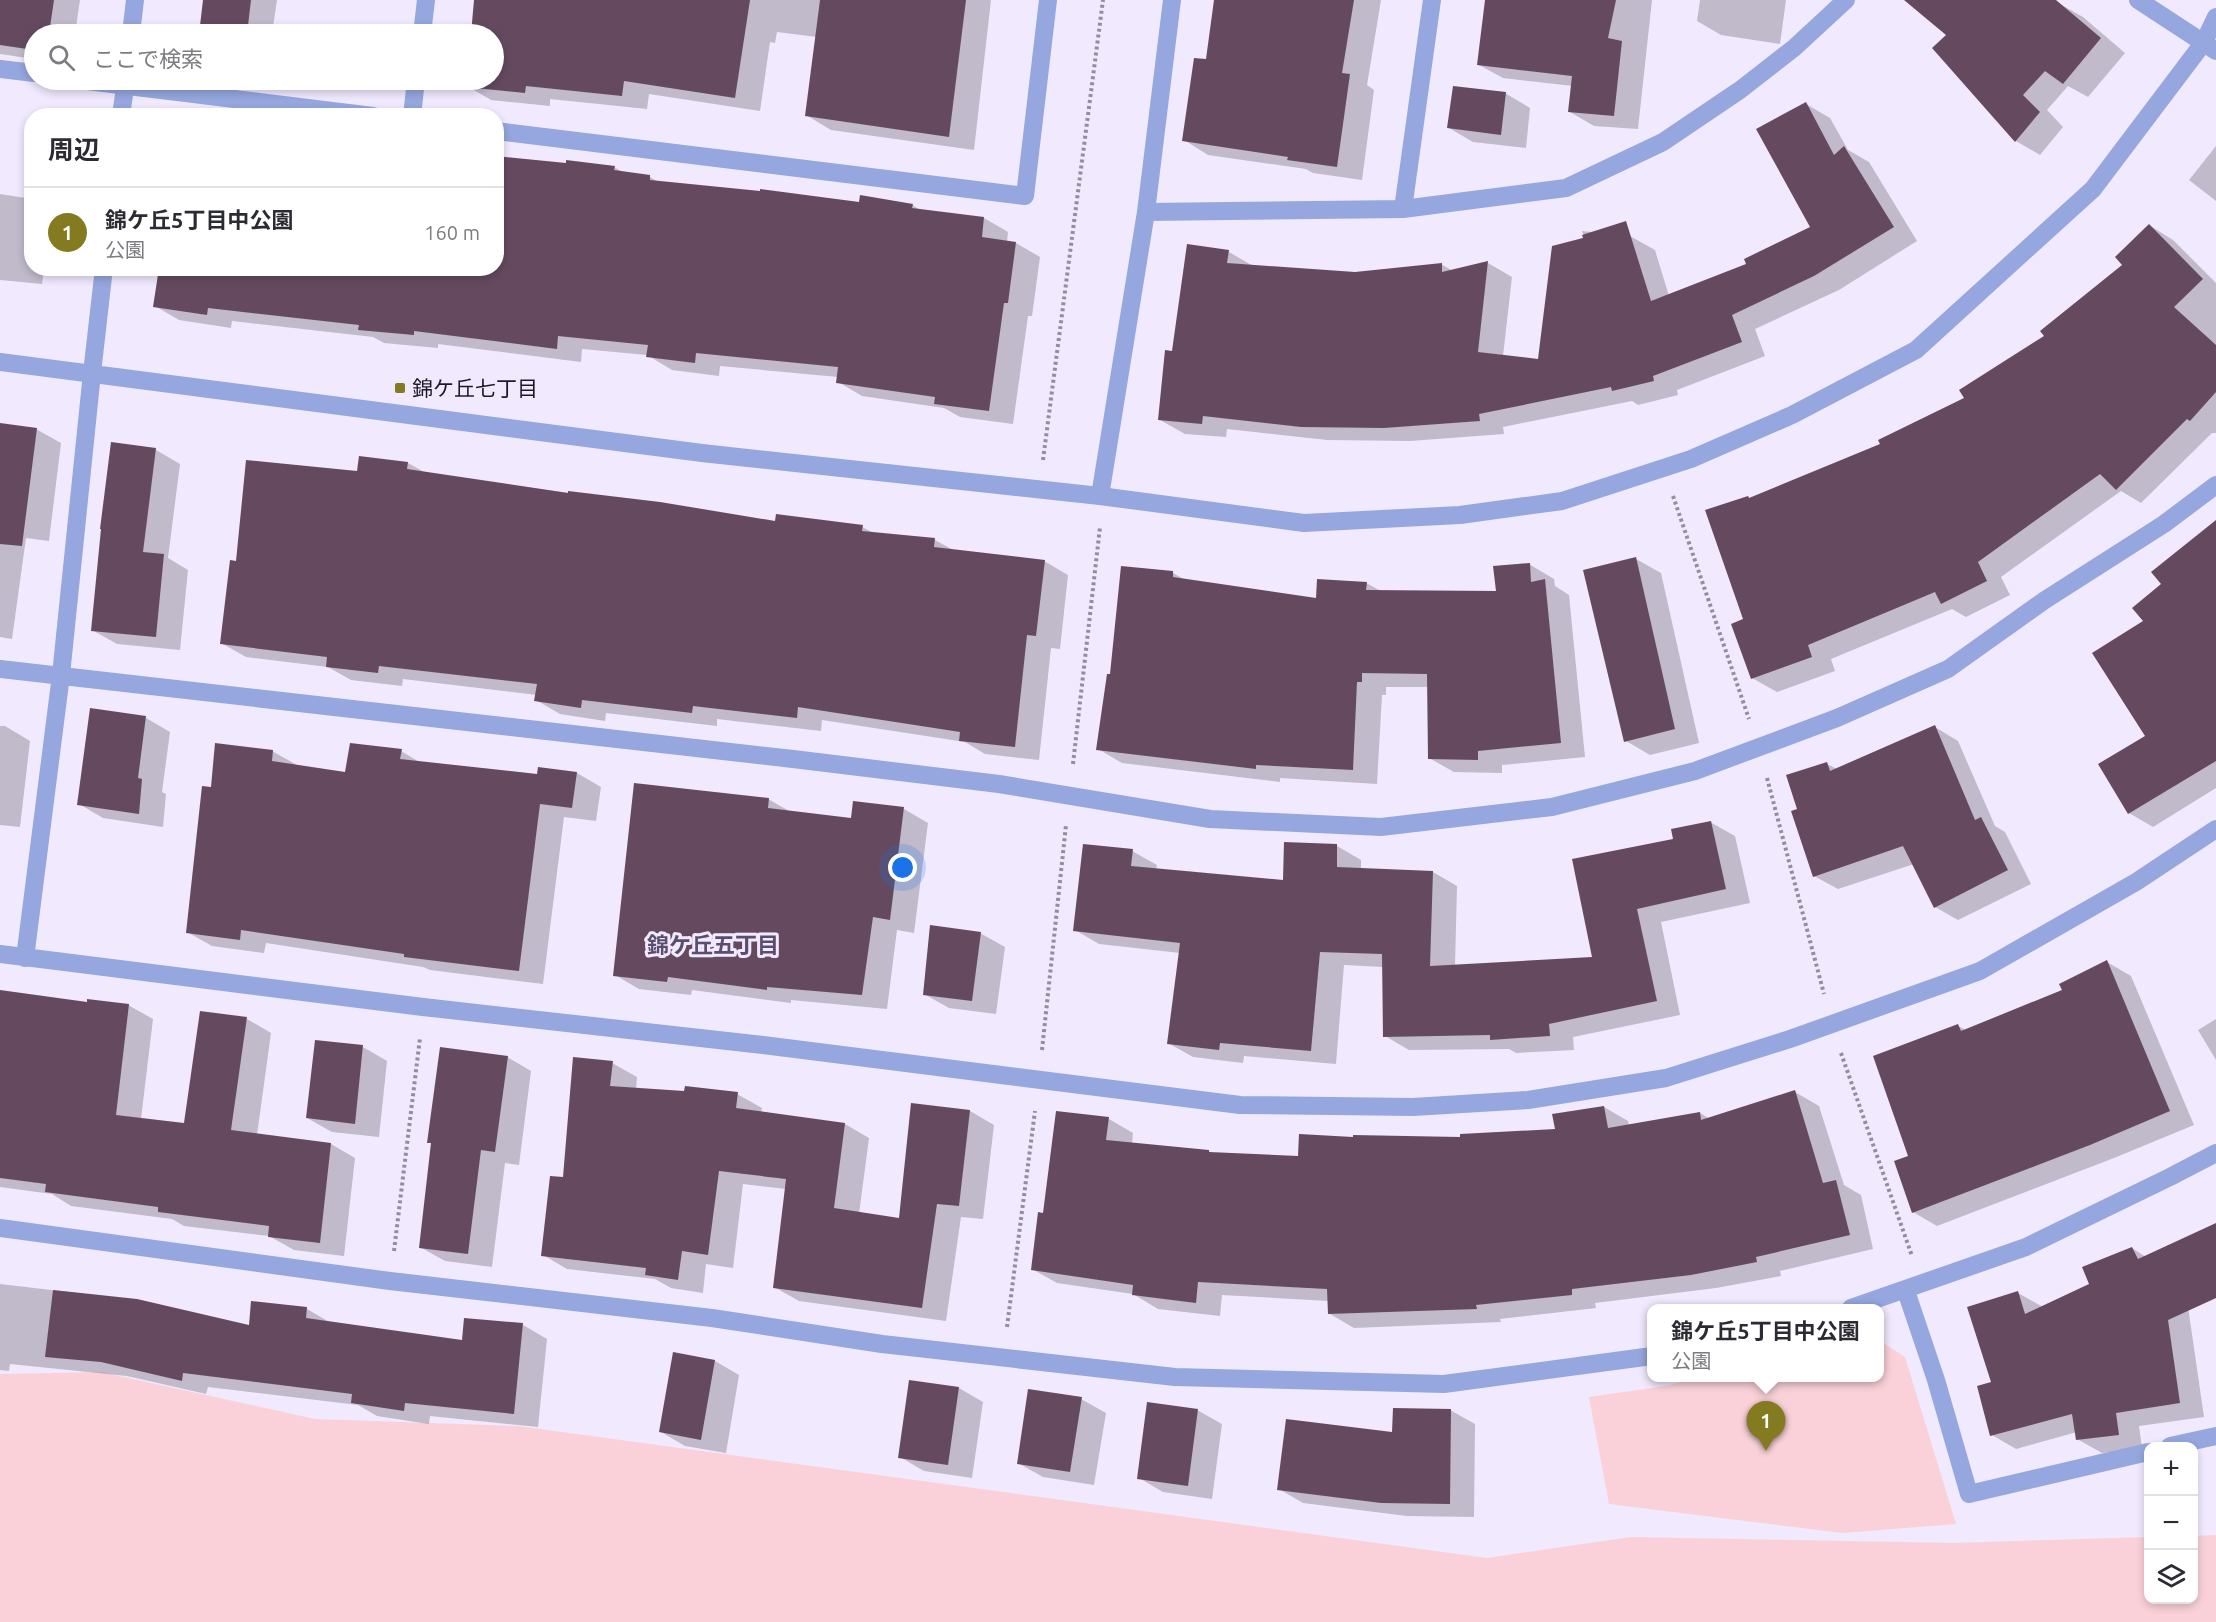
<!DOCTYPE html>
<html lang="ja">
<meta charset="utf-8">
<style>
:root{--surface:#fff;--page:#f2f2f3;--text:#2b2b33;--muted:#7c7c81;--line:#e1e1e2;--accent:#847a1f}
body{margin:0;font-family:Ubuntu,"Noto Sans JP",sans-serif;background:var(--page);color:var(--text)}
.controls{position:absolute;right:18px;bottom:18px;display:grid;overflow:hidden;border-radius:12px;box-shadow:0 3px 9px #0003}
.controls button{width:54px;height:54px;display:grid;place-items:center;padding:0;border:0;border-bottom:2px solid var(--line);background:var(--surface);color:var(--text);font:30px sans-serif}
.you{position:absolute;left:903px;top:868px;width:21px;height:21px;margin:-15px;border:4px solid #fff;border-radius:50%;background:#1a73e8;box-shadow:0 0 0 9px #1a73e833}
.badge{display:grid;place-items:center;width:39px;height:39px;border-radius:50%;background:var(--accent);color:#fff;font-size:20px;font-weight:700}
.pin{position:absolute;translate:-50% -50px;filter:drop-shadow(0 2px 3px #0008)}
.pin::after{content:'';position:absolute;top:32px;width:21px;height:18px;background:inherit;clip-path:polygon(0 0,100% 0,50% 100%)}
.popup{position:absolute;left:1647px;top:1304px;width:237px;height:78px;box-sizing:border-box;display:grid;place-content:center;border-radius:12px;background:var(--surface);filter:drop-shadow(0 2px 4px #0005);font-size:20px;white-space:nowrap;color:var(--muted)}
.popup b{font-size:22px;color:var(--text)}
.popup::after{content:'';position:absolute;left:50%;top:100%;margin-left:-12px;border:12px solid transparent;border-top-color:var(--surface)}
.list{margin:0;padding:0;list-style:none}
h2{display:flex;justify-content:space-between;align-items:center;height:78px;margin:0;padding:0 24px;font-size:26px}
h2 small{font-size:20px;font-weight:400;color:var(--muted)}
.list li{display:grid;grid-template-columns:39px 1fr auto;gap:18px;align-items:center;box-sizing:border-box;height:90px;padding:0 24px;border-top:2px solid var(--line)}
.list b{display:block;font-size:22px;white-space:nowrap}
.list p{margin:0;font-size:20px;white-space:nowrap;color:var(--muted)}
.list em{font-size:20px;font-style:normal;color:var(--muted)}
.icon{flex:none;width:33px;height:33px;fill:none;stroke:currentColor;stroke-width:2;stroke-linecap:round;stroke-linejoin:round}
.map{position:relative;flex:none;width:2216px;height:1622px;overflow:hidden}
.search{position:absolute;background:var(--surface);box-shadow:0 3px 9px #0003;left:24px;top:24px;width:480px;height:66px;display:flex;align-items:center;gap:15px;box-sizing:border-box;padding:0 21px;border-radius:33px;color:var(--muted);font-size:22px}
.panel{position:absolute;background:var(--surface);box-shadow:0 3px 9px #0003;left:24px;top:108px;width:480px;height:168px;border-radius:24px}
.map>svg:first-child{display:block}
.green{fill:#fad1d8}
.shadow{fill:#0003}
.building{fill:#654a5f}
.lines{fill:none;stroke-linecap:round;stroke-linejoin:round}
.path{stroke:#948d9f;stroke-width:4;stroke-dasharray:3 3;stroke-linecap:butt}
.minor{stroke:#95a7de;stroke-width:18}
.tertiary{stroke:#95a7de;stroke-width:18}
.poi-dot{fill:#847a1f;stroke:#f1e9fe;stroke-width:2}
.labels{text-anchor:middle;dominant-baseline:central;stroke-width:6;stroke-linejoin:round;paint-order:stroke}
.poi-label{font-size:21px;fill:#1d1825;stroke:#f1e9fe;text-anchor:start}
.neighbourhood-label{font-size:22px;font-weight:bold;fill:#594e6b;stroke:#f1e9fe}
</style>
<div class="map">
<svg width="2216" height="1622" viewBox="0 0 2216 1622">
<rect width="100%" height="100%" fill="#f1e9fe"/>
<path class="green" d="M1880 1341 1905 1357 1956 1524 1842 1533 1609 1504 1589 1397 1665 1386 1701 1378H1880Z
M101 1372 315 1419 518 1426 1487 1558 1631 1537 1954 1543 2148 1537V1600H2194V1536L2216 1535V1622H0V1374Z"/>
<path class="shadow" d="M0 0H80L75 34H34V59L0 54Z
M204 0H277L272 34H200Z
M478 0H991L974 150 831 130 806 115 817 37 777 32 775 43 770 42 760 111 649 94 647 109 550 99V106L491 100 467 86V80H494V34H472L476 3Z
M1215 0H1381L1367 85 1374 90 1362 180 1313 173 1306 169 1208 155 1184 140 1208 61Z
M1486 0H1652L1638 129 1594 126 1570 112 1573 86 1503 78 1479 65Z
M1700 0H1786L1780 44 1721 35 1697 21Z
M1907 0H2021L2058 3 2083 17 2125 53 2088 97 2068 86 2047 110 2063 127 2040 155 2016 141 1934 48 1948 35Z
M1505 93 1530 108 1526 148 1473 142 1449 128Z
M1806 104 1830 118 1848 150 1869 162 1917 241 1839 290 1755 329 1765 356 1677 390 1678 395 1638 405 1632 401 1503 427 1504 434 1410 441 1327 440 1227 429 1226 437 1185 434 1160 420 1173 352 1229 252 1253 266 1355 273 1441 264 1453 271 1488 263 1512 277 1503 356 1539 360 1585 239 1582 231 1630 236 1655 250 1669 296 1748 264 1812 228Z
M2216 146V201L2189 180Z
M614 167 624 173 650 177 660 183 860 204 912 205 922 211 984 218 1008 232 1007 242 1016 243 1040 257 1032 316H1028L1013 424 960 417 944 408 862 396 838 382V377L720 366 719 376 672 370 647 355 582 349 581 362 438 344V348L384 343 373 337 232 321 231 328 179 320 155 306 496 268Z
M0 194 26 198 32 201V268H44L42 284 0 280Z
M2149 225 2173 240 2216 283V433H2212L2141 503 2121 491 2001 577 2010 595 1966 617 1952 609 1831 659 1835 671 1777 692 1752 678 1745 620 1748 497 1751 499 1882 445 1966 398 2046 336 2124 265Z
M0 425 36 429 61 443 49 541 26 538 12 639 0 637Z
M112 444 156 450 180 464 168 558 188 570 180 650 117 644 92 630Z
M361 457 408 463 426 473 776 522 862 527 874 533 935 540 955 551 1044 561 1068 575 1060 649 1051 648 1039 760 985 754 965 742 822 720 821 731 717 719V726L606 713 605 721 560 714 536 700 537 695 403 679 402 686 351 680 328 667 246 657 221 643 237 563 359 473Z
M2216 522V788L2153 827 2129 813 2147 736 2145 622 2163 585Z
M1636 559 1661 573 1699 743 1650 755 1626 741Z
M1529 564 1554 579 1555 586 1569 595 1585 757 1502 765V773L1454 772 1429 758V687H1386V695H1382L1377 784 1280 778V782L1122 763 1098 749 1111 676 1173 573 1187 581 1317 600 1366 583 1381 591 1498 592Z
M146 718 170 732 162 792 166 794 163 827 103 818 79 804Z
M0 726H5L30 741 20 827 0 825Z
M1935 727 1958 741 1995 826 2005 832 2031 884 1958 920 1935 907 1914 864 1838 889 1814 876 1799 810 1827 764 1837 769Z
M272 751 297 765 347 773 401 751 421 763 538 776 577 773 601 787 596 821 564 817 543 984 430 970 423 967 266 943 264 953 212 946 187 932 212 789Z
M768 799 791 812 852 819 904 809 928 823 914 933 897 930 887 1009 791 1000V1003L692 990 691 995 639 989 615 975Z
M1710 822 1735 836 1750 903 1661 922 1680 1015 1573 1037 1574 1050 1516 1053 1509 1049 1409 1050 1385 1036 1383 967 1344 965 1336 1064 1244 1056 1243 1063 1193 1057 1168 1043 1180 953 1099 944 1075 930 1132 851 1157 865 1156 870 1285 881 1337 846 1361 860V870L1433 872 1457 886 1455 966 1594 958 1674 840Z
M980 933 1005 947 996 1014 949 1008 924 994Z
M2107 962 2131 976 2194 1125 2114 1158 1937 1226 1913 1212 1910 1157 1958 1026 1966 1030 2064 991Z
M0 992 88 1003 128 1005 153 1019 141 1119 185 1124 247 1019 271 1033 257 1135 331 1144 355 1158 344 1256 294 1250 269 1236 184 1226 172 1219 71 1206 52 1194 0 1187Z
M2216 1019V1060L2198 1030Z
M363 1047 387 1061 379 1137 332 1132 307 1118Z
M507 1057 531 1071 519 1165 505 1163 492 1267 445 1261 420 1247 433 1144 429 1142Z
M612 1063 637 1077 636 1089 737 1094 762 1108 761 1113 845 1124 869 1138 859 1214 900 1220 970 1111 994 1125 983 1219 961 1217 946 1321 799 1301 774 1287 786 1189 743 1184 733 1268 706 1264 703 1293 671 1288 655 1279 567 1269 543 1255 565 1179Z
M1795 1092 1819 1106 1844 1185 1861 1195 1873 1249 1780 1271 1781 1276 1716 1288 1595 1303 1596 1308 1500 1319 1501 1322 1354 1328 1330 1314 1329 1301 1222 1295 1220 1316 1158 1309 1133 1294 1057 1283 1032 1269 1045 1215 1109 1119 1133 1133 1132 1144 1208 1151 1213 1153 1300 1157 1354 1139 1461 1138 1557 1130 1604 1107 1628 1121 1629 1126 1700 1113 1710 1119Z
M2132 1248 2146 1257 2182 1265 2204 1417 2139 1426 2142 1448 2102 1453 2077 1439V1432L2016 1449 1992 1435 1993 1383 2018 1293 2043 1307 2091 1285Z
M0 1284 137 1300 250 1327 253 1302 307 1309 331 1323 463 1342 523 1325 547 1339 538 1427 430 1416 429 1424 377 1416 358 1405 208 1387 206 1394 127 1376 10 1364 9 1371 0 1370Z
M674 1354 715 1361 739 1375 726 1453 685 1446 661 1432Z
M910 1381 959 1388 983 1402 972 1478 924 1471 900 1457Z
M1081 1399 1106 1413 1094 1485 1043 1477 1018 1463Z
M1197 1410 1222 1424 1212 1499 1163 1492 1139 1478Z
M1450 1410 1475 1424 1474 1517 1407 1516 1303 1503 1279 1489 1394 1434Z"/>
<path class="building" d="M0 0H54L49 34H34V50L0 45Z
M203 0H251L247 34H199Z
M474 0H750L735 98 624 81 622 96 526 86 525 93 465 87 466 80H494V34H471Z
M820 0H966L949 137 805 116Z
M1214 0H1354L1342 73 1350 74 1337 167 1287 160 1288 157 1182 141 1194 58 1206 59Z
M1485 0H1616L1608 38 1622 41 1614 116 1568 112 1572 76 1477 65Z
M1904 0H2056L2101 38 2063 84 2045 71 2023 95 2040 112 2015 142 1932 48 1946 35Z
M1453 86 1506 92 1501 135 1447 128Z
M1806 102 1834 155 1844 146 1894 227 1814 276 1732 315 1742 342 1653 376 1654 381 1612 391 1611 387 1479 414 1480 421 1384 428 1301 427 1203 416 1202 424 1158 420 1165 350 1172 351 1187 244 1229 250 1227 263 1355 272 1442 263V272L1488 261 1478 352 1538 359 1552 246 1583 238 1582 235 1626 221 1651 301 1746 264 1744 259 1810 227 1756 129Z
M496 156 566 163V160L615 166 614 170 650 175V180L760 191V189L859 202 860 195 913 204 912 208 984 217 982 237 1016 242 1008 303H1004L989 411 934 404 935 397 836 383 838 367 696 353 695 363 646 357 648 345 558 336 557 349 414 331V335L358 330 359 325 208 308 207 315 153 307 159 268H496Z
M2149 224 2203 279 2174 307 2216 345V392L2190 421 2187 419 2116 490 2100 474 1978 562 1987 581 1941 604 1935 592 1808 645 1812 657 1751 679 1731 624 1743 619 1705 510 1748 496 1749 498 1880 444 1878 440 1964 398 1959 390 2044 336 2040 331 2122 265 2115 257Z
M0 423 37 428 22 546 0 544Z
M111 442 156 448 143 552 164 554 156 637 91 631 101 529H100Z
M359 456 408 462 407 469 568 493V491L660 502 775 521 776 514 863 525 862 531 935 538 934 547 1045 560 1036 636 1027 635 1015 747 959 741 960 732 798 707 797 718 693 706 692 713 582 700 581 708 534 701 537 684 379 666 378 673 326 667 327 657 220 644 230 560 236 561 246 460 357 471Z
M2216 520V761L2128 814 2098 764 2145 736 2092 653 2143 621 2132 608 2161 584 2151 572Z
M1636 557 1675 729 1624 742 1583 570Z
M1530 563 1531 582 1545 579 1561 743 1478 751V760L1428 759 1427 674 1362 673V682H1357L1353 770 1256 765V769L1096 750 1107 674H1110L1121 566 1173 571V577L1316 598 1317 579 1367 582 1366 590 1496 591 1493 566Z
M90 708 146 716 138 778 142 779 139 814 77 805Z
M1935 725 1975 820 1981 817 2008 870 1934 908 1903 846 1813 877 1791 811 1797 809 1786 775 1827 762 1830 771Z
M215 743 273 750 272 761 345 772 350 743 402 749 400 759 537 774 538 767 577 772 572 808 540 804 519 971 404 957V954L241 930 240 940 186 933 202 786 211 787Z
M634 783 769 798 768 808 851 818 853 801 904 807 890 920 873 917 862 995 767 987V990L668 977 667 982 613 976Z
M1711 821 1726 889 1637 909 1657 1001 1549 1024 1550 1036 1490 1040V1035L1383 1037 1382 954 1320 952 1311 1051 1220 1043 1219 1050 1167 1044 1180 943 1073 931 1083 844 1133 849 1131 866 1283 880 1284 842 1337 844V867L1433 871 1430 966 1592 957 1572 859 1673 839 1671 829Z
M930 925 981 932 972 1001 923 995Z
M2107 960 2170 1111 2090 1145 1912 1213 1894 1161 1908 1156 1873 1056 1958 1024 1961 1031 2062 990 2059 984Z
M0 990 87 1002V999L129 1004 116 1115 184 1123 200 1011 247 1017 231 1130 331 1143 320 1243 268 1237 269 1226 158 1212V1207L45 1192 46 1184 0 1178Z
M315 1040 363 1045 355 1124 306 1118Z
M440 1047 508 1056 495 1152 481 1150 468 1254 419 1248 431 1143H427Z
M573 1057 613 1061 610 1086 684 1091 685 1086 738 1092 736 1108 845 1123 834 1208 899 1218 911 1103 970 1110 959 1206 937 1204 922 1308 773 1288 786 1179 719 1171 708 1255 682 1251 678 1280 645 1275 646 1268 541 1256 550 1176 563 1177Z
M1795 1090 1823 1183 1836 1180 1850 1235 1756 1257 1757 1262 1691 1275 1572 1289V1295L1476 1305 1477 1309 1328 1314 1327 1289 1198 1282 1196 1303 1132 1295 1133 1285 1031 1270 1038 1212 1043 1213 1056 1111 1109 1117 1106 1140 1209 1150V1152L1298 1156 1299 1134 1353 1137V1135L1460 1137V1134L1555 1129 1552 1114 1604 1106 1608 1128 1700 1112 1701 1120Z
M2216 1223V1298L2168 1320 2180 1403 2116 1413 2119 1435 2076 1440 2072 1414 1990 1436 1977 1386 1991 1382 1967 1307 2018 1291 2025 1314 2089 1284 2082 1267 2132 1247 2138 1259Z
M53 1290 137 1299 249 1325 251 1301 307 1307 306 1318 462 1340 464 1318 523 1323 514 1414 405 1403 404 1411 351 1403 352 1394 183 1373 182 1381 101 1362 45 1357Z
M673 1352 715 1360 701 1440 659 1432Z
M909 1380 959 1387 948 1465 898 1458Z
M1028 1389 1082 1397 1070 1472 1017 1464Z
M1147 1402 1198 1409 1188 1486 1137 1479Z
M1393 1408 1451 1409 1450 1504 1381 1503 1277 1490 1286 1419 1392 1432Z"/>
<g class="lines">
<path class="path" d="M1043 460 1103 0
M1673 496 1749 719
M1073 764 1100 527
M1767 778 1824 994
M1042 1050 1066 825
M1841 1053 1912 1256
M394 1251 420 1038
M1007 1327 1035 1111"/>
<path class="minor" d="M2138 0 2216 51
M422 34 426 0
M0 69 34 73
M79 80 373 116
M412 116 416 80
M496 131 1025 196 1048 0
M1403 209 1432 0
M1146 212 1403 209 1566 188 1663 142 1740 90 1794 48 1846 0
M1100 496 1146 212 1172 0
M0 669 793 759 999 784 1210 819 1381 827 1552 807 1695 771 1837 718 1948 669 2045 600 2164 524 2216 485
M0 954 423 1007 763 1045 1240 1105 1413 1107 1528 1100 1666 1078 1790 1039 1980 971 2136 882 2216 829
M25 958 61 675 92 373
M0 1228 390 1281 712 1318 882 1344 1175 1377 1444 1384 1652 1356
M1906 1291 1936 1380 1969 1494 2148 1452
M1851 1308 2026 1247 2170 1177 2216 1153
M2170 1446 2216 1436"/>
<path class="tertiary" d="M131 34 135 0
M121 116 126 80
M0 362 702 453 1100 496 1304 523 1460 515 1562 501 1691 459 1792 415 1916 350 2093 189 2204 42 2216 17
M92 373 104 268"/>
</g>
<rect class="poi-dot" x="394" y="382" width="12" height="12" rx="3"/>
<g class="labels">
<g class="poi-label">
<text x="412" y="388">錦ケ丘七丁目</text>
</g>
<g class="neighbourhood-label">
<text x="713" y="944">錦ケ丘五丁目</text>
</g>
</g>
</svg>
<div class="controls">
<button>+</button>
<button>−</button>
<button><svg class="icon" aria-label="layers" viewBox="0 0 24 24"><path d="M12 4l9 5-9 5-9-5zM3 14l9 5 9-5"/></svg></button>
</div>
<div class="you"></div>
<div class="pin badge" style="left:1766px;top:1451px">1</div>
<div class="popup"><b>錦ケ丘5丁目中公園</b>公園</div>
<div class="search"><svg class="icon" aria-label="search" viewBox="0 0 24 24"><circle cx="10" cy="10" r="6"/><path d="M15 15l6 6"/></svg>ここで検索</div>
<section class="panel">
<h2>周辺<small></small></h2>
<ul class="list">
<li><span class="badge">1</span><div><b>錦ケ丘5丁目中公園</b><p>公園</p></div><em>160 m</em></li>
</ul>
</section>
</div>
